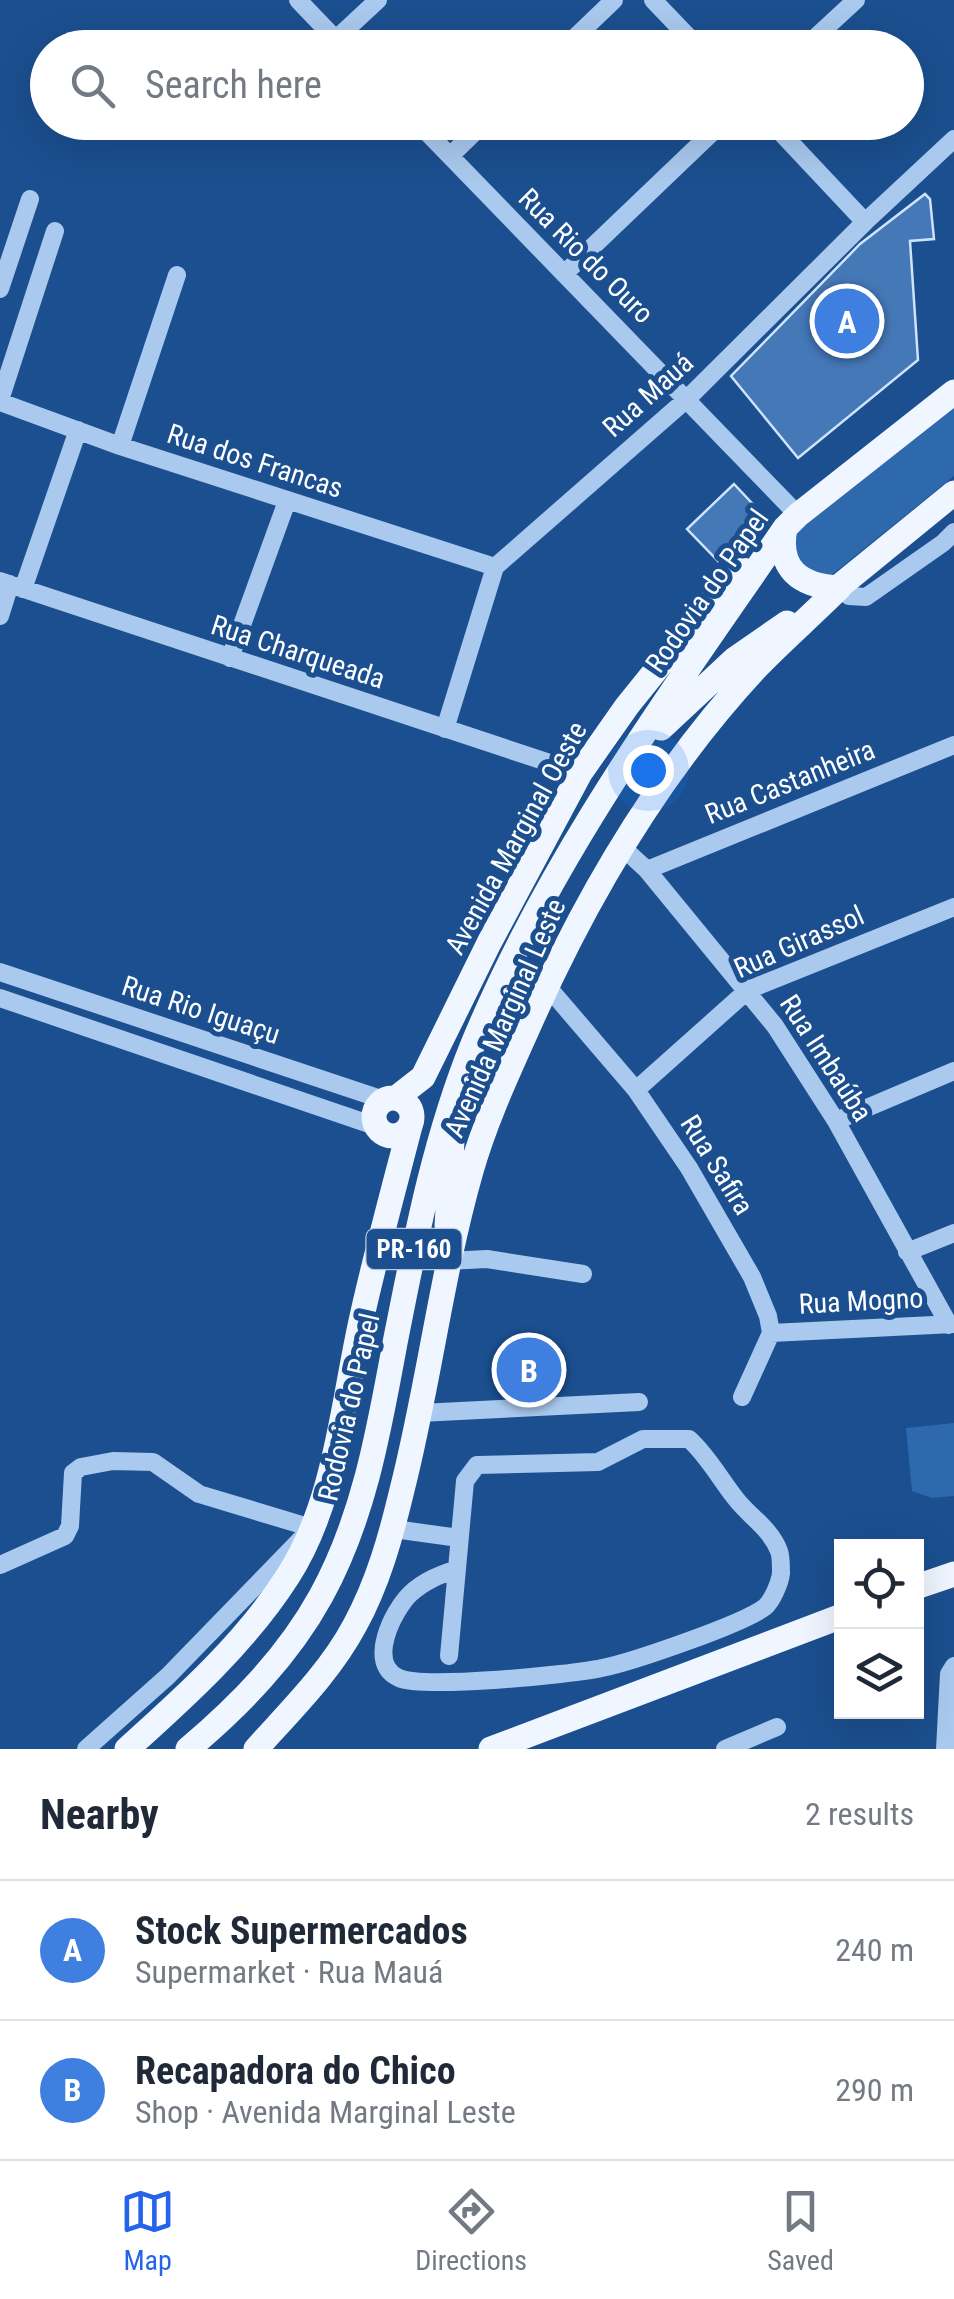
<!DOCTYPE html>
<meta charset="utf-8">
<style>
:root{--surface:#fff;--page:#f6f6f7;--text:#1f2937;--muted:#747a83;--line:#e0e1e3;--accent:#2563eb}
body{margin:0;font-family:"Roboto Condensed",sans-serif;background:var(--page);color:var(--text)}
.controls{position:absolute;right:30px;bottom:30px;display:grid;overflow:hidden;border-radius:0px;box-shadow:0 10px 40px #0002}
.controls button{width:90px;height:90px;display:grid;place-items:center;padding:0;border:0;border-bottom:2px solid var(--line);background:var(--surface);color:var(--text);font:50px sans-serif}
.you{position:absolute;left:648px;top:770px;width:35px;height:35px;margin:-25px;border:8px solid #fff;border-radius:50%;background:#1a73e8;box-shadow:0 0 0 15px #1a73e833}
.badge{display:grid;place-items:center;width:65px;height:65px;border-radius:50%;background:var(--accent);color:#fff;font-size:32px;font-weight:700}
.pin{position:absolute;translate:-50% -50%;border:5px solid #fff;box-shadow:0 2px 10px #0006}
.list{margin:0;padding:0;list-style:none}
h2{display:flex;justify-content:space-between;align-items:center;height:130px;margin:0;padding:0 40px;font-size:42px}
h2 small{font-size:32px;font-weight:400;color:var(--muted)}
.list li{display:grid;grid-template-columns:65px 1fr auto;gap:30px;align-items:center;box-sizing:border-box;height:140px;padding:0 40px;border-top:2px solid var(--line)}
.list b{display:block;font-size:38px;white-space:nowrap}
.list p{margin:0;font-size:32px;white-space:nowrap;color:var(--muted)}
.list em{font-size:32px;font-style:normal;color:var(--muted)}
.icon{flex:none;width:55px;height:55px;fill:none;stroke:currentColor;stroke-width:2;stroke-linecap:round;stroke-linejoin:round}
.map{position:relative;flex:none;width:954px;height:1749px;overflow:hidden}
.search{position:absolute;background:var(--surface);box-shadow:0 10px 40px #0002;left:30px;right:30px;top:30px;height:110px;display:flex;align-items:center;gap:25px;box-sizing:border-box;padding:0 35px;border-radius:55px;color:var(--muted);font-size:38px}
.sheet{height:410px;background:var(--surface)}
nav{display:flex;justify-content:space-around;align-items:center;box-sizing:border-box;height:140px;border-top:2px solid var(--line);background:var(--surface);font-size:28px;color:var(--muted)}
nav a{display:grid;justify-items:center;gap:5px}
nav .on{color:var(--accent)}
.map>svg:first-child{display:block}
.green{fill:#2e69ad}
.building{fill:#4478b7;stroke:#cfe3fa;stroke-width:2.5}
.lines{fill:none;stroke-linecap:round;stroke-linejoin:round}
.minor{stroke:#a9c9ee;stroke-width:18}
.major{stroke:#f0f6ff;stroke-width:25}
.labels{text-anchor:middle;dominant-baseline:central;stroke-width:10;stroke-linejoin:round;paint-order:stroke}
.shield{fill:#1b4f8f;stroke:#bbcadd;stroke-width:2.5}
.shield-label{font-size:25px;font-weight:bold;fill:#fff}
.street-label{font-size:28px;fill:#fff;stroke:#1b4f8f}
</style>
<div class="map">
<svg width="954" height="1749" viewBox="0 0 954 1749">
<rect width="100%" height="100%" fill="#1b4f8f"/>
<path class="green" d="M954 399V476L828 578 795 567 784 535Z
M954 1423V1496L932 1498 912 1491 906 1428Z"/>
<path class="building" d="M925 194 930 199 934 239 910 241 918 360 798 458 731 376 860 244Z
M734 484 765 517 718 561 687 529Z"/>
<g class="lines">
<path class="minor" d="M298 0 344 48
M653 0 699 48
M336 39 378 0
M564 48 614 0
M804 48 856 0
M417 122 798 515
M771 122 865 222
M450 156 485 122
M564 274 723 122
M0 289 30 199
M0 400 55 231
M0 402 120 446 495 567
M120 446 177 275
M0 581 580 773
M839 588 849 596 866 597 943 543 954 532
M23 589 78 430
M0 616 10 584
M230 658 287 501
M445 729 495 567 688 398 865 222 954 139
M621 846 647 870 775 1026 836 1121 949 1325
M647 870 954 745
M0 972 384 1100
M547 986 636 1090 689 1168 752 1277 768 1316 771 1333 742 1397
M0 998 375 1126
M636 1090 748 990 954 907
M836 1121 954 1071
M907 1252 954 1233
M447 1261 487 1259 583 1274
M771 1333 954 1324
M420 1413 639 1402
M394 1529 459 1538
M0 1565 65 1536 70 1526 73 1473 81 1467 113 1461 153 1462 199 1494 312 1528
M449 1656 465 1481 477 1465 598 1462 643 1439H689C708 1456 720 1479 736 1499 749 1516 771 1529 779 1551 781 1556 781 1568 781 1573 780 1583 772 1601 765 1607 743 1624 632 1662 602 1668 570 1675 423 1689 399 1678 366 1664 393 1611 410 1594 424 1581 439 1575 457 1569
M86 1749 168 1676 302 1538
M725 1749 777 1727
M945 1749 949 1674 954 1666"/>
<path class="major" d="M785 528C777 569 800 586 839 588
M825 598 954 493
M661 728 735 659 787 623
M374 1117a19 19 0 1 1 38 0a19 19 0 1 1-38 0Z
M396 1098 423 1077 489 943 580 773 627 706 714 598 743 570
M447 1226 452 1141
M916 1587 954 1574
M127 1749C185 1697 246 1642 288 1576 337 1500 343 1398 363 1312 377 1250 394 1188 410 1126
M188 1749C240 1705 288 1656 321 1596 364 1518 379 1430 395 1343 415 1242 434 1140 473 1044 551 855 670 696 785 528L798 515 954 392
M256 1749C291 1710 330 1672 355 1625 378 1583 391 1536 402 1490 429 1384 441 1276 471 1171 485 1122 506 1077 527 1030 585 898 658 773 757 667 783 640 812 615 839 588
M491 1749 842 1616"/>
</g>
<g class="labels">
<rect class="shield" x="366.5" y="1229" width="95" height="40" rx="8"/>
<g class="shield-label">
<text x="414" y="1249">PR-160</text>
</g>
<g class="street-label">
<text transform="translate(586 256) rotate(45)">Rua Rio do Ouro</text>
<text transform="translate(648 395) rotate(-42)">Rua Mauá</text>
<text transform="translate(255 461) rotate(18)">Rua dos Francas</text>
<text transform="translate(707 591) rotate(-55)">Rodovia do Papel</text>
<text transform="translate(298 652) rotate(18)">Rua Charqueada</text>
<text transform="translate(790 782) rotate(-22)">Rua Castanheira</text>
<text transform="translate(516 838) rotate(-61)">Avenida Marginal Oeste</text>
<text transform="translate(799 942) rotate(-24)">Rua Girassol</text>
<text transform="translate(201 1010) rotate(18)">Rua Rio Iguaçu</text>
<text transform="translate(505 1018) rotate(-66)">Avenida Marginal Leste</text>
<text transform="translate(826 1058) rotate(57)">Rua Imbaúba</text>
<text transform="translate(717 1165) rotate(58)">Rua Safira</text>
<text transform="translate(861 1301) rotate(-3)">Rua Mogno</text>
<text transform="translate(349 1407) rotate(-77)">Rodovia do Papel</text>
</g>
</g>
</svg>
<div class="controls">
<button><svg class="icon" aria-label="locate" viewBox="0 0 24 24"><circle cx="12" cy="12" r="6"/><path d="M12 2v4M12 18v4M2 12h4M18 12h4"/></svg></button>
<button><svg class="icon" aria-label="layers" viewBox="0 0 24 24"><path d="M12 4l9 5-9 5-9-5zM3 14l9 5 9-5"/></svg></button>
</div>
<div class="you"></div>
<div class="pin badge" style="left:847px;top:321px;background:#3f7fe0">A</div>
<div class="pin badge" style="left:529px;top:1370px;background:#3f7fe0">B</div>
<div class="search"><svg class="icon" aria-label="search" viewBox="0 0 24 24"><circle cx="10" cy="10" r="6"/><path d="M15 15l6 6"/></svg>Search here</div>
</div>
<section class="sheet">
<h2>Nearby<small>2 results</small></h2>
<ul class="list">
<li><span class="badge" style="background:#3f7fe0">A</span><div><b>Stock Supermercados</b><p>Supermarket · Rua Mauá</p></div><em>240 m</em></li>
<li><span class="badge" style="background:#3f7fe0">B</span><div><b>Recapadora do Chico</b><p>Shop · Avenida Marginal Leste</p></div><em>290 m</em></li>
</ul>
</section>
<nav>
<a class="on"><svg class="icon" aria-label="map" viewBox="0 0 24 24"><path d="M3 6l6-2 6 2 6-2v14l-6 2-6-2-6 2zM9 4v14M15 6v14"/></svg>Map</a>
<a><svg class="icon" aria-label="directions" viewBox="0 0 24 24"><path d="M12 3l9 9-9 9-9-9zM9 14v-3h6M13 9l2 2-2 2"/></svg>Directions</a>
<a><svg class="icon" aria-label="saved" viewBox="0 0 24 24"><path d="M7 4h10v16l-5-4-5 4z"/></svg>Saved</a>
</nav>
